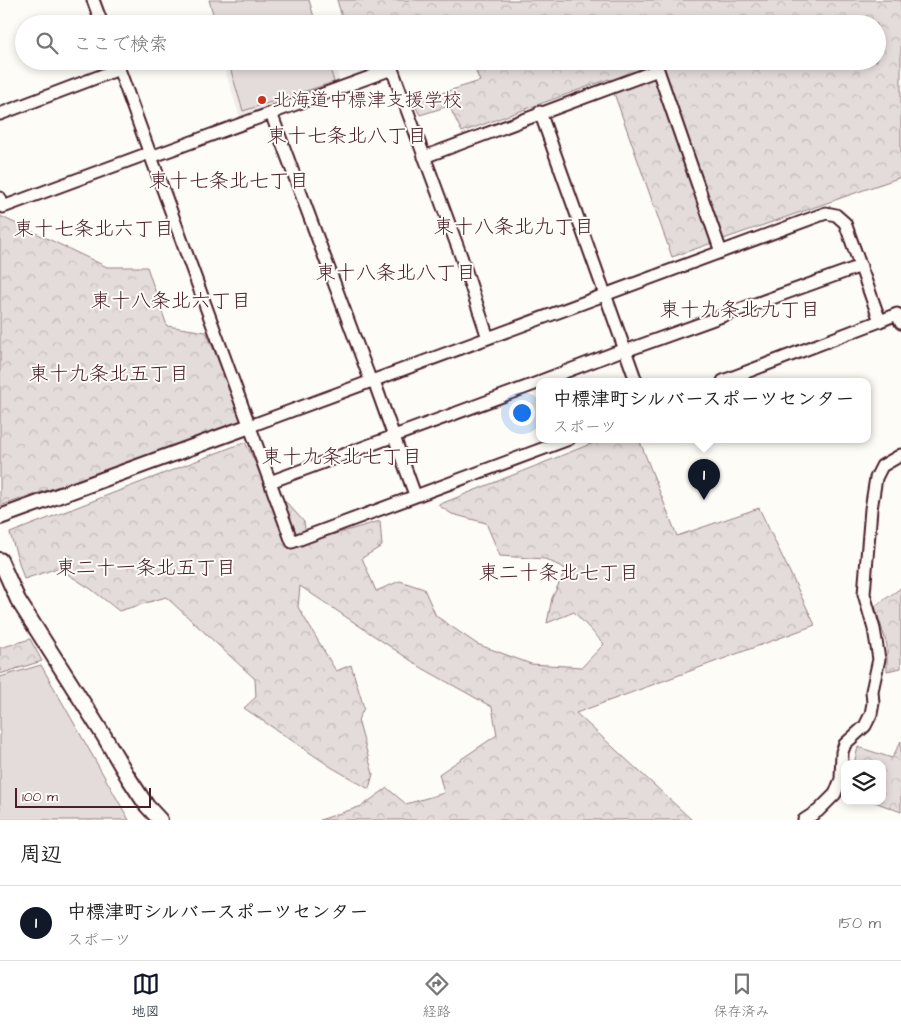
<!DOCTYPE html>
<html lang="ja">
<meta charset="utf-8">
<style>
:root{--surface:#fff;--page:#f6f6f6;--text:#222;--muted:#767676;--line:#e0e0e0;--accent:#111827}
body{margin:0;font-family:"Architects Daughter","Klee One",sans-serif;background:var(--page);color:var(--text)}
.controls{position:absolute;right:15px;bottom:15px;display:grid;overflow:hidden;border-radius:10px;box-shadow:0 2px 8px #0003}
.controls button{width:45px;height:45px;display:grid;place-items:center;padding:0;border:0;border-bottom:1px solid var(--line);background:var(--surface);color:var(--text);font:25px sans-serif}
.scale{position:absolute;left:15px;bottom:12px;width:136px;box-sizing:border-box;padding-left:5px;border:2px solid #4a1f2b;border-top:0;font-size:14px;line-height:18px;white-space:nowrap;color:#4a1f2b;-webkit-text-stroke:4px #fdfcf7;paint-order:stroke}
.you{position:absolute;left:521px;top:412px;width:18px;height:18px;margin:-12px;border:4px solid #fff;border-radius:50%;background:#1a73e8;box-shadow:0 0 0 8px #1a73e833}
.badge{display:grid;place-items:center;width:32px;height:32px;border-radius:50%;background:var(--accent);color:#fff;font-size:16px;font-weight:700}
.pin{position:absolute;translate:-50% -41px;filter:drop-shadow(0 1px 2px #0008)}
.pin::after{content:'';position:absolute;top:26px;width:18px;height:15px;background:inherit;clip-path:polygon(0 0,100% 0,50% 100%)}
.popup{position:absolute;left:536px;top:378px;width:335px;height:65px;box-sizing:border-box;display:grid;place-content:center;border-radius:10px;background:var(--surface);filter:drop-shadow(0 1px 4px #0005);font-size:16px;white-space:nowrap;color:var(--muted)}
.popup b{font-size:19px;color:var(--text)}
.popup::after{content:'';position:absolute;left:50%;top:100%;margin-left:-10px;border:10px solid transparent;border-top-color:var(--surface)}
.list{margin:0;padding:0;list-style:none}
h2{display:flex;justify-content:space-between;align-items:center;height:65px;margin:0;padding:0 20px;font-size:21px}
h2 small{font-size:16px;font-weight:400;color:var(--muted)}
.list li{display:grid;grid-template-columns:32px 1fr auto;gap:15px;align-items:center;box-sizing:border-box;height:75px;padding:0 20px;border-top:1px solid var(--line)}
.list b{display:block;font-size:19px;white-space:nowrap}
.list p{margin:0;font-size:16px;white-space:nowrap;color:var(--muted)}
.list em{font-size:16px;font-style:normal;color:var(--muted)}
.icon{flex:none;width:28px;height:28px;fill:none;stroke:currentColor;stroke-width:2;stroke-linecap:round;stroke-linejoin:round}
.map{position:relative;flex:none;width:901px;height:820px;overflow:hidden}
.search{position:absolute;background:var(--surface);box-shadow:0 2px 8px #0003;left:15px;right:15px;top:15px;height:55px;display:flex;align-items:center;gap:12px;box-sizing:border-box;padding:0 18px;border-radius:28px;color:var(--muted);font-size:19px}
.sheet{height:140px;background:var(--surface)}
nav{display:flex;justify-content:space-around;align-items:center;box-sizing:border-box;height:70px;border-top:1px solid var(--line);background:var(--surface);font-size:14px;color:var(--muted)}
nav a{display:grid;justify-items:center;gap:2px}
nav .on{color:var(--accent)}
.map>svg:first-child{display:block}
.built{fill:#f0ece8}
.green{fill:#e3dcda;stroke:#967e82}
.forest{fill:url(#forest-crowns);stroke:#967e82}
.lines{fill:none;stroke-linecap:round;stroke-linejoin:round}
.minor-casing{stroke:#4a1f2b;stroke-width:15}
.tertiary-casing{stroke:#4a1f2b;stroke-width:18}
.minor{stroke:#fdfcf7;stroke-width:11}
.tertiary{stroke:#fdfcf7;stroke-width:14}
.poi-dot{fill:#c8321e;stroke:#fdfcf7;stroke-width:2}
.labels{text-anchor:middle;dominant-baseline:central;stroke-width:4;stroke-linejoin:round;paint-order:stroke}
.poi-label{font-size:19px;fill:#4a1f2b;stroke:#fdfcf7;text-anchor:start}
.neighbourhood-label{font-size:20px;fill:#4a1f2b;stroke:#fdfcf7}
</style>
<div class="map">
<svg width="901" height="820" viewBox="0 0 901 820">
<defs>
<pattern id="forest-crowns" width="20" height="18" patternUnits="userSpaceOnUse" patternTransform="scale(1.25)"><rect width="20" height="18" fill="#e3dcda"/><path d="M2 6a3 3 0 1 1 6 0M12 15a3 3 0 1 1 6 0" fill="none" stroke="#c4bcbb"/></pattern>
</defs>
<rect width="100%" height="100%" fill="#fdfcf7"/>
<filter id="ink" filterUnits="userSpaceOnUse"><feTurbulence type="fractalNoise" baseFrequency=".02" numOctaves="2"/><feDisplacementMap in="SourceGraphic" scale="10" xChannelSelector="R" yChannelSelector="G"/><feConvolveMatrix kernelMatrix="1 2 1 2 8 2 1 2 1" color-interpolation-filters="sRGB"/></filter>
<g filter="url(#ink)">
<path class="built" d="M222 61H334L340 83 240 117Z"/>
<path class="green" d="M209 0H309L316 24H216Z
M228 61H328L334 82 243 111Z
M41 665 129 820H0V677Z"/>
<path class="forest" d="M337 0H901V177L672 257 609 79 462 132 449 106 420 115 413 102 480 81 471 61H877V24H344Z
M0 216 107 267H147L167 326 206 332 246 423 0 506Z
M603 439H639L677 536 759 508 815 625 576 713 692 820H320L362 806 387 788 406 804 444 793 439 774 497 735 492 707 422 668 300 586 298 607 336 671 351 665 364 708 358 720 373 774 369 789 331 767 244 708 256 697 255 679 166 597 119 611 91 589 58 568 24 579 10 533 245 442 268 488 288 504 304 522 307 542 380 521 382 546 362 558 376 591 400 581 424 589 436 616 477 644 531 664 582 667 604 644 574 612 547 623 552 598 566 569 545 559 500 556 486 523 452 514 438 505Z
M901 588V668L887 671V645L875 606Z
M30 639 42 661 0 674V648Z
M901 741V812L872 801H882V764H854L858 747 892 758Z"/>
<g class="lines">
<defs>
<path id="minor" d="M93 0 102 24
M116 61 292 542 569 439
M540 112 636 381
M271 113 371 382
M0 114 119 69
M151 157 392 69 461 256 488 338
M424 157 658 70 721 252
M0 198 3 207 149 153
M880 321 897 314 901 323
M625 351 861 266
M374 381 415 495
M541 381 625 349
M250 426 826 213 836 215 845 223 880 321 723 381
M270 482 540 382
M804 820 818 811 835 794 841 779 842 752 845 744 865 726 871 714 873 703 872 691 879 659 874 629 864 594 871 509 876 478 882 466 901 455"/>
<path id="tertiary" d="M0 517 250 426
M0 560 18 600 104 736 128 777 147 806 160 820"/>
</defs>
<use href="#minor" class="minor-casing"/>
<use href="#tertiary" class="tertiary-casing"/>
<use href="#minor" class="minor"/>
<use href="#tertiary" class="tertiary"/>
</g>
</g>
<circle class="poi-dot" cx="262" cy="100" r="5"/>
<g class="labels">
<g class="poi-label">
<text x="272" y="100">北海道中標津支援学校</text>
</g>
<g class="neighbourhood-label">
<text x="347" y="136">東十七条北八丁目</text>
<text x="229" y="181">東十七条北七丁目</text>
<text x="514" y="227">東十八条北九丁目</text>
<text x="94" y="229">東十七条北六丁目</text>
<text x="396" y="273">東十八条北八丁目</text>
<text x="171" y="301">東十八条北六丁目</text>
<text x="740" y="310">東十九条北九丁目</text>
<text x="109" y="374">東十九条北五丁目</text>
<text x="342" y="457">東十九条北七丁目</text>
<text x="146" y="568">東二十一条北五丁目</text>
<text x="559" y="573">東二十条北七丁目</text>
</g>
</g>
</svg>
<div class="controls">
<button><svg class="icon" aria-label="layers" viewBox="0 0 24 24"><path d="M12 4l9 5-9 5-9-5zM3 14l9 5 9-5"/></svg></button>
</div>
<div class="scale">100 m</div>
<div class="you"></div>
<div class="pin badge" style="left:704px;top:500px">1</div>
<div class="popup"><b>中標津町シルバースポーツセンター</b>スポーツ</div>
<div class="search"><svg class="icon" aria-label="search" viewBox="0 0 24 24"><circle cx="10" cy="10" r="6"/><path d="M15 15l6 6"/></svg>ここで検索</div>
</div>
<section class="sheet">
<h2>周辺<small></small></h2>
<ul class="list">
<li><span class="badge">1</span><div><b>中標津町シルバースポーツセンター</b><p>スポーツ</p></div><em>150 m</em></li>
</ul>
</section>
<nav>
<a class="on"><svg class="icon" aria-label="map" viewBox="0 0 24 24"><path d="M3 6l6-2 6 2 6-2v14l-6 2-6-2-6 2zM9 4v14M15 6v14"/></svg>地図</a>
<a><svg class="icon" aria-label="directions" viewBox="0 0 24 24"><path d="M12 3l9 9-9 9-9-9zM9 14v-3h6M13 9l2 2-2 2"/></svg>経路</a>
<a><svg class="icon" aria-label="saved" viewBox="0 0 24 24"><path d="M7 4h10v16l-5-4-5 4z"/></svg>保存済み</a>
</nav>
